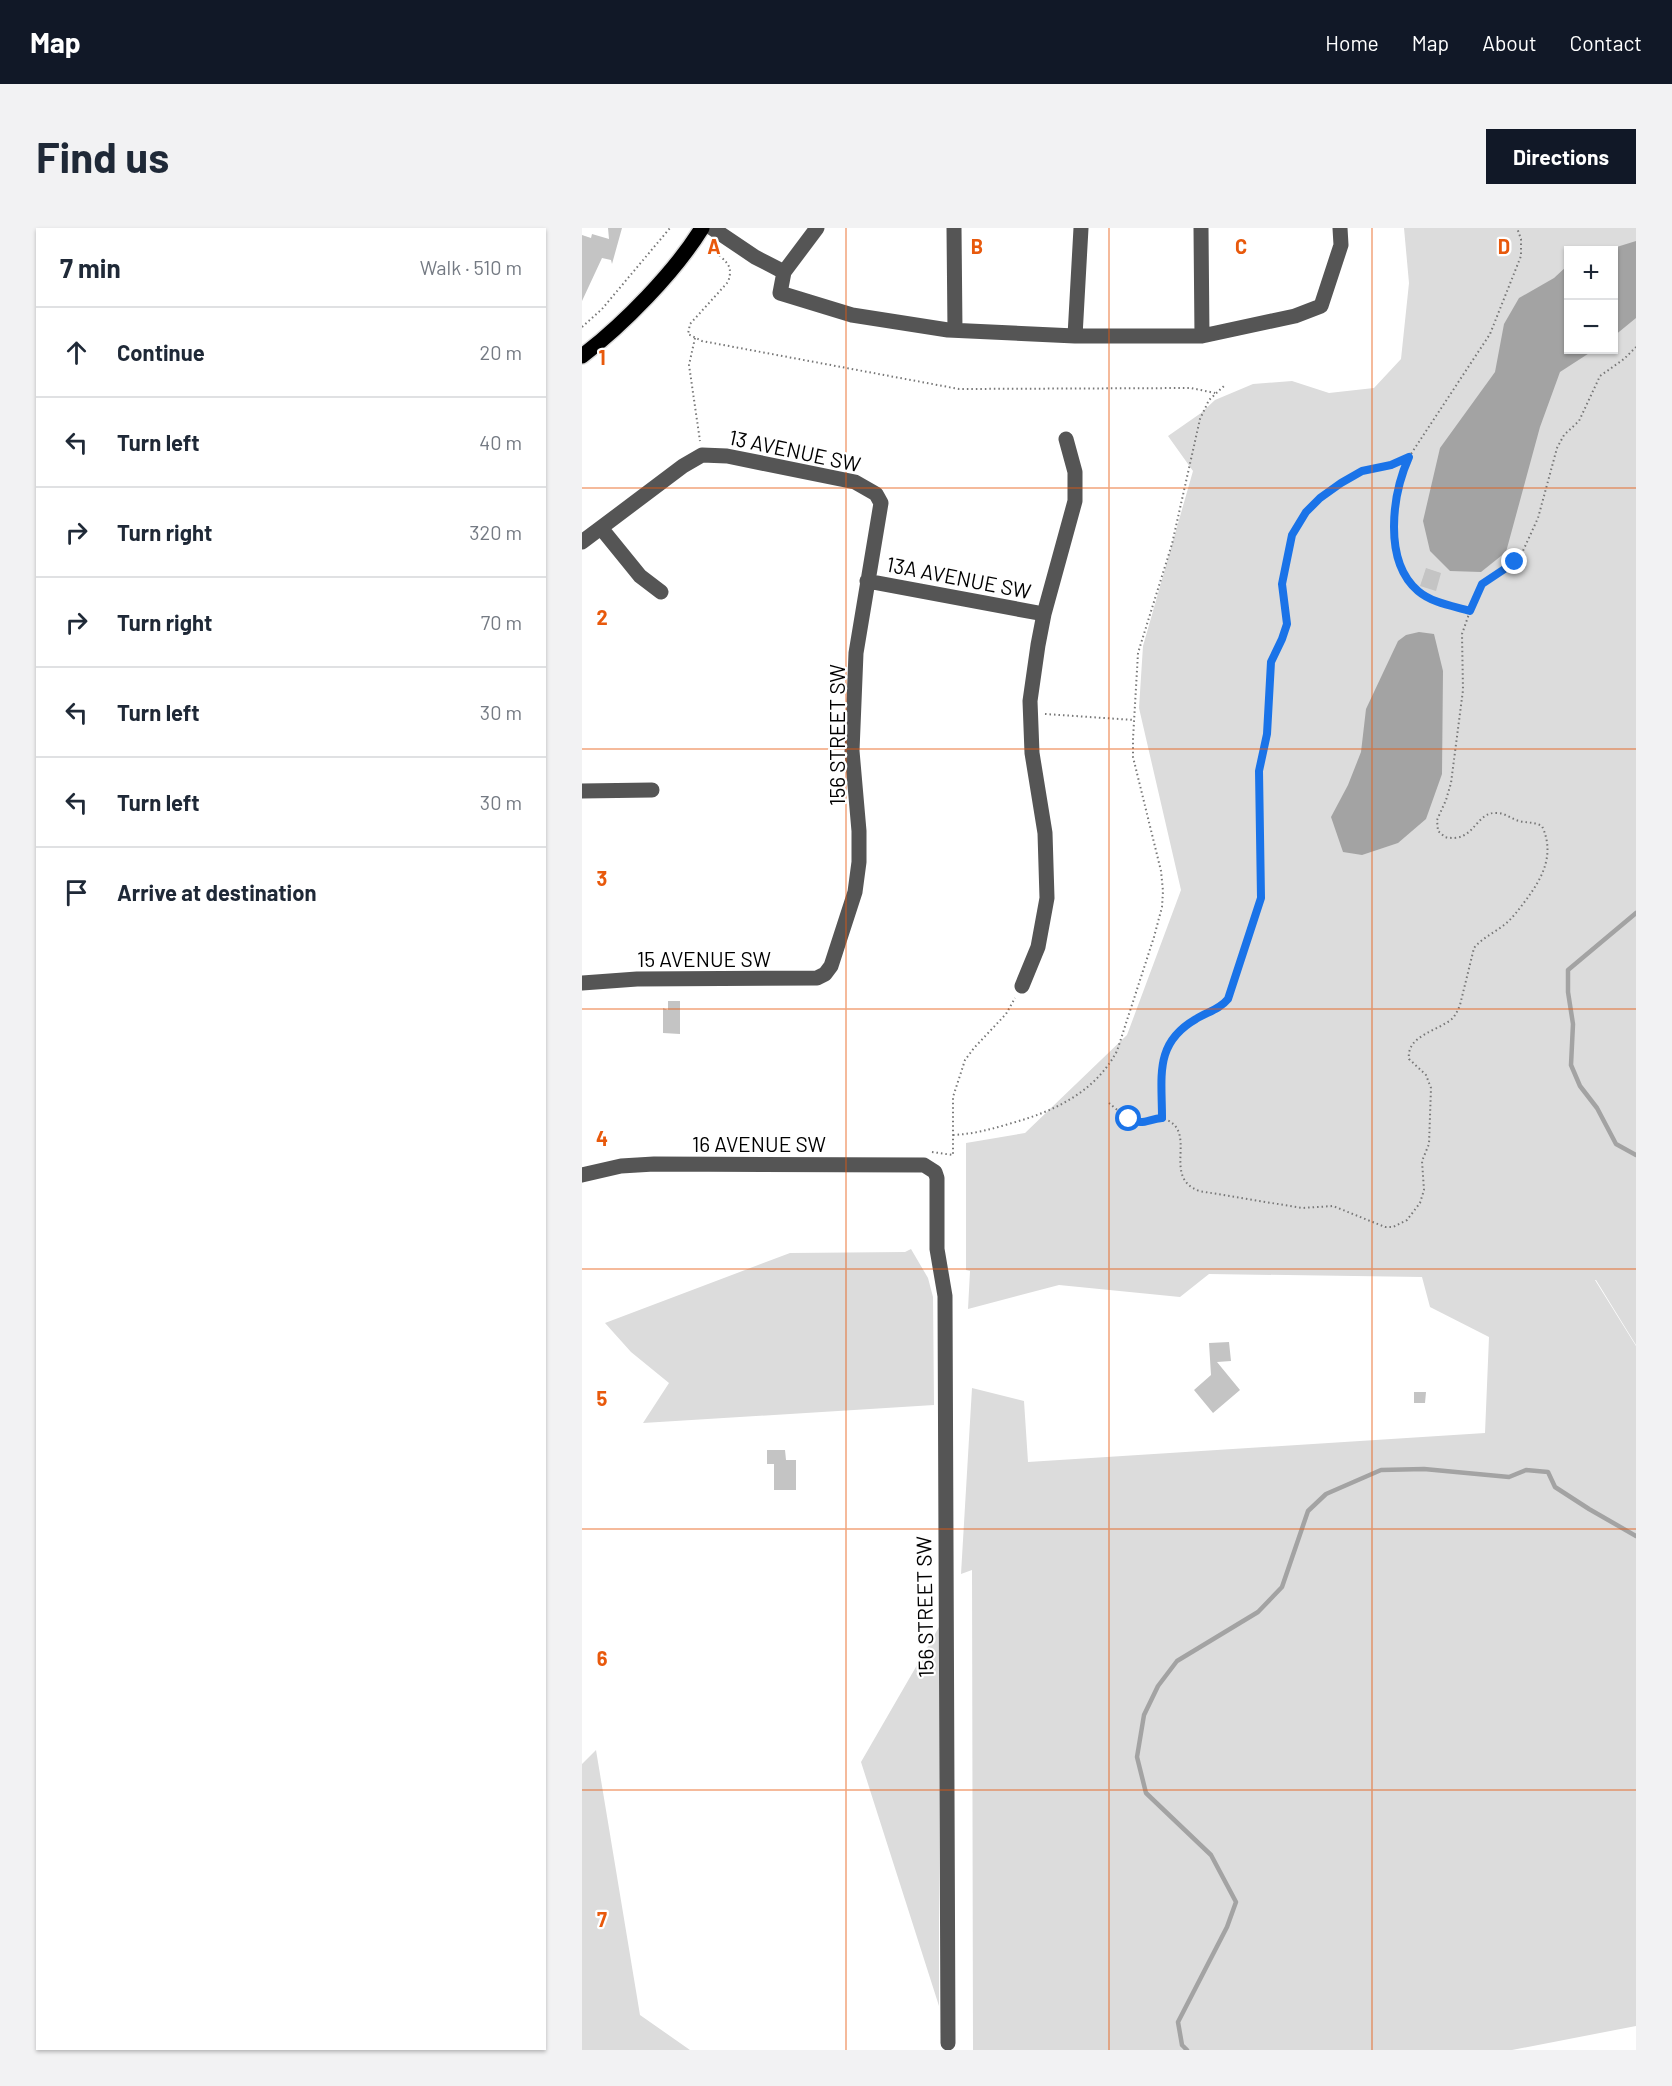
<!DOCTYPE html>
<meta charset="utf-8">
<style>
:root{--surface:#fff;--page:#f2f2f3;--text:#1f2937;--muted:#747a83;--line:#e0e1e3;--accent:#111827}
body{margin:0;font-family:Barlow,sans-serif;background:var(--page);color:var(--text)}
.controls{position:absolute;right:18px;top:18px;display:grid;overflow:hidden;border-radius:0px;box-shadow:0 2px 4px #0004}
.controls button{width:54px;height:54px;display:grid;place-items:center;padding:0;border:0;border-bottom:2px solid var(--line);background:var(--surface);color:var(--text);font:30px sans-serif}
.stop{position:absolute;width:18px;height:18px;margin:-14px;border:4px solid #1a73e8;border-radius:50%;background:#fff}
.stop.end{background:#1a73e8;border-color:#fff;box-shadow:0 2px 6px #0008}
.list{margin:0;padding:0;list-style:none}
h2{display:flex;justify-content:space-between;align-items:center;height:78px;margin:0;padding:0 24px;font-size:26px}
h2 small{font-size:20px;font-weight:400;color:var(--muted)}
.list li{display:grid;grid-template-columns:39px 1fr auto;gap:18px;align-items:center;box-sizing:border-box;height:90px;padding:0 24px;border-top:2px solid var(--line)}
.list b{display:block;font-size:22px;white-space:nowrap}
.list em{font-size:20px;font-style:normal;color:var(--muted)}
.icon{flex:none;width:33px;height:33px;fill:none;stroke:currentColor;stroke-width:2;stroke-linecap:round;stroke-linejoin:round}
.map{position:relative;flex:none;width:1054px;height:1822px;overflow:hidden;border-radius:0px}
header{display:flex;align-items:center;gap:36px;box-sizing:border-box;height:84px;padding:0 30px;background:var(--accent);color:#fff}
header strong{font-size:28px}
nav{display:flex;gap:33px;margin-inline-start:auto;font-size:21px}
.intro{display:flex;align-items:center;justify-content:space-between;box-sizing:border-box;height:144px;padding:0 36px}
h1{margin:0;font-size:42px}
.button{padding:15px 27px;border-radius:0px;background:var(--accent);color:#fff;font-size:21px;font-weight:700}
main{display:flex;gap:36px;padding:0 36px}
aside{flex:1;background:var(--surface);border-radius:0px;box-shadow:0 2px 4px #0004}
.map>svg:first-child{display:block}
.green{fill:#dcdcdc;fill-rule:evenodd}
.water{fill:#a3a3a3}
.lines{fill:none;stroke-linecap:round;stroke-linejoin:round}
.stream{stroke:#a3a3a3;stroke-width:4.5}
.building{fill:#c4c4c4}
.major-casing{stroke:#dbdbdb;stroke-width:18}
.path{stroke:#777;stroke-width:2;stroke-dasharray:1.5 3;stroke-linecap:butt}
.minor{stroke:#555;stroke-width:15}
.major{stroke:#000;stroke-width:15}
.route{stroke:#1a73e8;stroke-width:8}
.grid{fill:none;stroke:#e8590c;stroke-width:1.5;stroke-opacity:0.55}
.labels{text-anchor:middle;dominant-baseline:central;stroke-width:4.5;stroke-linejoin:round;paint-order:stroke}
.street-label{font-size:21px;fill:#000;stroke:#fff}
.grid-label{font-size:20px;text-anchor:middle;font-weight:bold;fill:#e8590c;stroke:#fff;stroke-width:4.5;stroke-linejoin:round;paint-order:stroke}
</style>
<header>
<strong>Map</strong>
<nav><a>Home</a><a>Map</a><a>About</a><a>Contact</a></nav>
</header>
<div class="intro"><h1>Find us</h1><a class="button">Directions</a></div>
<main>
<aside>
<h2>7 min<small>Walk · 510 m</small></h2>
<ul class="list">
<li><svg class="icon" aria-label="ahead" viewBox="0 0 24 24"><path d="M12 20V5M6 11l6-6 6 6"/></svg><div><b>Continue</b></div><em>20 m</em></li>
<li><svg class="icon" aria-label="left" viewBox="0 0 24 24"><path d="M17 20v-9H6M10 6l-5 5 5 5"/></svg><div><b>Turn left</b></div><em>40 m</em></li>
<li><svg class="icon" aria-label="right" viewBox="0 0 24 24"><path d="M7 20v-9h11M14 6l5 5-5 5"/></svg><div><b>Turn right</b></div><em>320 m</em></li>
<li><svg class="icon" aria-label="right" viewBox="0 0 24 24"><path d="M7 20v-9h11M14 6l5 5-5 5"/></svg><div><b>Turn right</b></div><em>70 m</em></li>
<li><svg class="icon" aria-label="left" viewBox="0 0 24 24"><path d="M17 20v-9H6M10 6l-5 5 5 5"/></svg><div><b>Turn left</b></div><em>30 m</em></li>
<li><svg class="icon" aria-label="left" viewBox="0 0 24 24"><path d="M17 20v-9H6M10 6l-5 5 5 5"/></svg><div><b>Turn left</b></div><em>30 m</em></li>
<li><svg class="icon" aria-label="arrive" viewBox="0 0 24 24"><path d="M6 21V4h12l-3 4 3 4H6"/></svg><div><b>Arrive at destination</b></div></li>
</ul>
</aside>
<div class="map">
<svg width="1054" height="1822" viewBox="0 0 1054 1822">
<rect width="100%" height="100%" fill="#fff"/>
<path class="green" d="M822 0H1054V1117L1014 1052H1013L1054 1118V1798L930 1822H391L390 1342 379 1346 390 1160 442 1173 446 1234 903 1205 907 1109 848 1079 840 1049 627 1046 598 1069 477 1057 386 1081 388 1043 384 1042V915L443 905 545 807 599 662 557 480 561 418 611 243 586 208 619 185 633 172 671 156 710 153 747 165 792 160 819 131 827 55ZM987 22H1032V122H987Z
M329 1021 346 1050 351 1069 352 1177 61 1195 87 1155 49 1124 23 1095 208 1025 323 1024Z
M357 1399V1778L279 1534Z
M14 1522 58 1787 108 1822H0V1536Z"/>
<path class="water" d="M1054 13V90L1032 108V22H1025Z
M986 37 987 122H1012L978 144 958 199 924 324 899 344 868 343 848 323 841 293 858 220 913 144 922 96 937 70 972 50Z
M837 404 852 406 861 443 860 546 844 591 816 615 780 627 761 624 749 589 766 557 779 524 784 481 816 413 824 407Z"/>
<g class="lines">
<path class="stream" d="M1054 685 986 742V764L991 796 989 837 998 858 1015 880 1034 916 1054 927
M605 1822 600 1817 596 1794 645 1699 654 1674 629 1627 564 1565 555 1529 562 1487 576 1458 595 1433 676 1384 700 1359 726 1283 744 1266 799 1242 842 1241 927 1249 944 1242 966 1244 973 1259 1007 1281 1054 1308"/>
</g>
<path class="building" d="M26 0H40L30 36 29 32 20 30 0 73V7L9 10 10 6 27 11Z
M844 340 859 345 854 363 838 358Z
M86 773H98V806L81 805V780L86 782Z
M647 1114 649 1133 635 1134 658 1162 631 1185 612 1162 629 1147 627 1115Z
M832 1164H844L843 1175H832Z
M185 1222H203L204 1232H214V1262H192V1236H185Z"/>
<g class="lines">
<defs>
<path id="major" d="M0 128C41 97 93 44 120 0"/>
</defs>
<use href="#major" class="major-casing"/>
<path class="path" d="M132 20C140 34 153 34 146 54L108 96 106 106 120 113 377 161 609 160 633 165
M0 99 20 81 88 0
M113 110 107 137 118 213
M888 383C871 378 850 375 836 363 801 333 810 267 827 229L908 106 939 28V11L935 0
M463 486 552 492
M527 875C536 882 548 896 561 896 567 895 573 891 580 890 619 902 578 948 617 963L720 980 751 978 803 999H811L825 992 838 975 842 962 840 933 847 916 849 860 844 847 827 831C824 807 857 803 871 790 874 786 876 782 878 777L892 720C900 710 912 705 922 697 931 690 937 681 944 672 961 649 973 626 960 598 953 594 945 595 937 593 930 591 923 585 915 585 893 583 893 616 863 609L856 603 855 592 864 572 869 555 881 462 880 406 888 383 900 356 924 342 940 325 956 290 975 220 982 207 997 193 1018 148 1042 131 1054 119
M580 890C580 848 572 814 614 791 625 784 637 782 646 771L679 670 677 543 685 506 689 434 700 411 705 396 701 356 710 307 724 284 738 270 759 255 780 243 809 237 827 229
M371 907C392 906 410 901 430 895 473 883 513 864 535 823L572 709 580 679 581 663 579 643 551 529V511L556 425 590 316 618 191 627 172 643 157
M350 924 371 927V869L383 832 392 820 424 786 433 770"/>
<path class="minor" d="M130 0 173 29 202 44
M235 0 202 44 198 65 270 87 366 102 493 108H620L713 88 739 78 759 17 758 0
M372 0 373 102
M619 0 620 108
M493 108 499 0
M19 300 58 348 79 364
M0 314 101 238 120 227 145 228 273 254 294 266 299 275 274 425 270 523 277 603V634L273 664 249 738 243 746 235 750 55 751 0 755
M285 353 462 386
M0 563 70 562
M440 758 456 719 465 670 463 605 450 525 448 473 456 417 462 386 493 273V244L484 211
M0 947 39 938 72 936 342 937 353 944 355 950V1021L363 1068 366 1815"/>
<use href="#major" class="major"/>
</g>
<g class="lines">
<path class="route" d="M547 891C561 898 566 891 580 890 580 848 572 815 614 791 625 784 637 782 646 771L679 670 677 543 685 506 689 434 700 411 705 396 700 356 710 307 724 284 738 270 759 255 780 243 809 237 827 229C810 267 801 333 836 363 850 375 871 378 888 383L900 356 933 334"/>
</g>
<path class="grid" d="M264 0V1822M527 0V1822M790 0V1822M0 260H1054M0 521H1054M0 781H1054M0 1041H1054M0 1301H1054M0 1562H1054"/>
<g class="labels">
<g class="street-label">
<text transform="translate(213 222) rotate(12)">13 AVENUE SW</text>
<text transform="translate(377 349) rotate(11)">13A AVENUE SW</text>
<text transform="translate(254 507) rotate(-90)">156 STREET SW</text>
<text x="122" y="730">15 AVENUE SW</text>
<text x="177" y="915">16 AVENUE SW</text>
<text transform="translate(342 1379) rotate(-91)">156 STREET SW</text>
</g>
</g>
<g class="grid-label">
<text x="132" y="26">A</text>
<text x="395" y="26">B</text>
<text x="659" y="26">C</text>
<text x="922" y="26">D</text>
<text x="20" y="137">1</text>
<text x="20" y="397">2</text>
<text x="20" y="658">3</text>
<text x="20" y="918">4</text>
<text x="20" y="1178">5</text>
<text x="20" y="1438">6</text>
<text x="20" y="1699">7</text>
</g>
</svg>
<div class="controls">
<button>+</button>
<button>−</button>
</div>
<div class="stop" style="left:547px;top:891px"></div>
<div class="stop end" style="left:933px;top:334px"></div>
</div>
</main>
